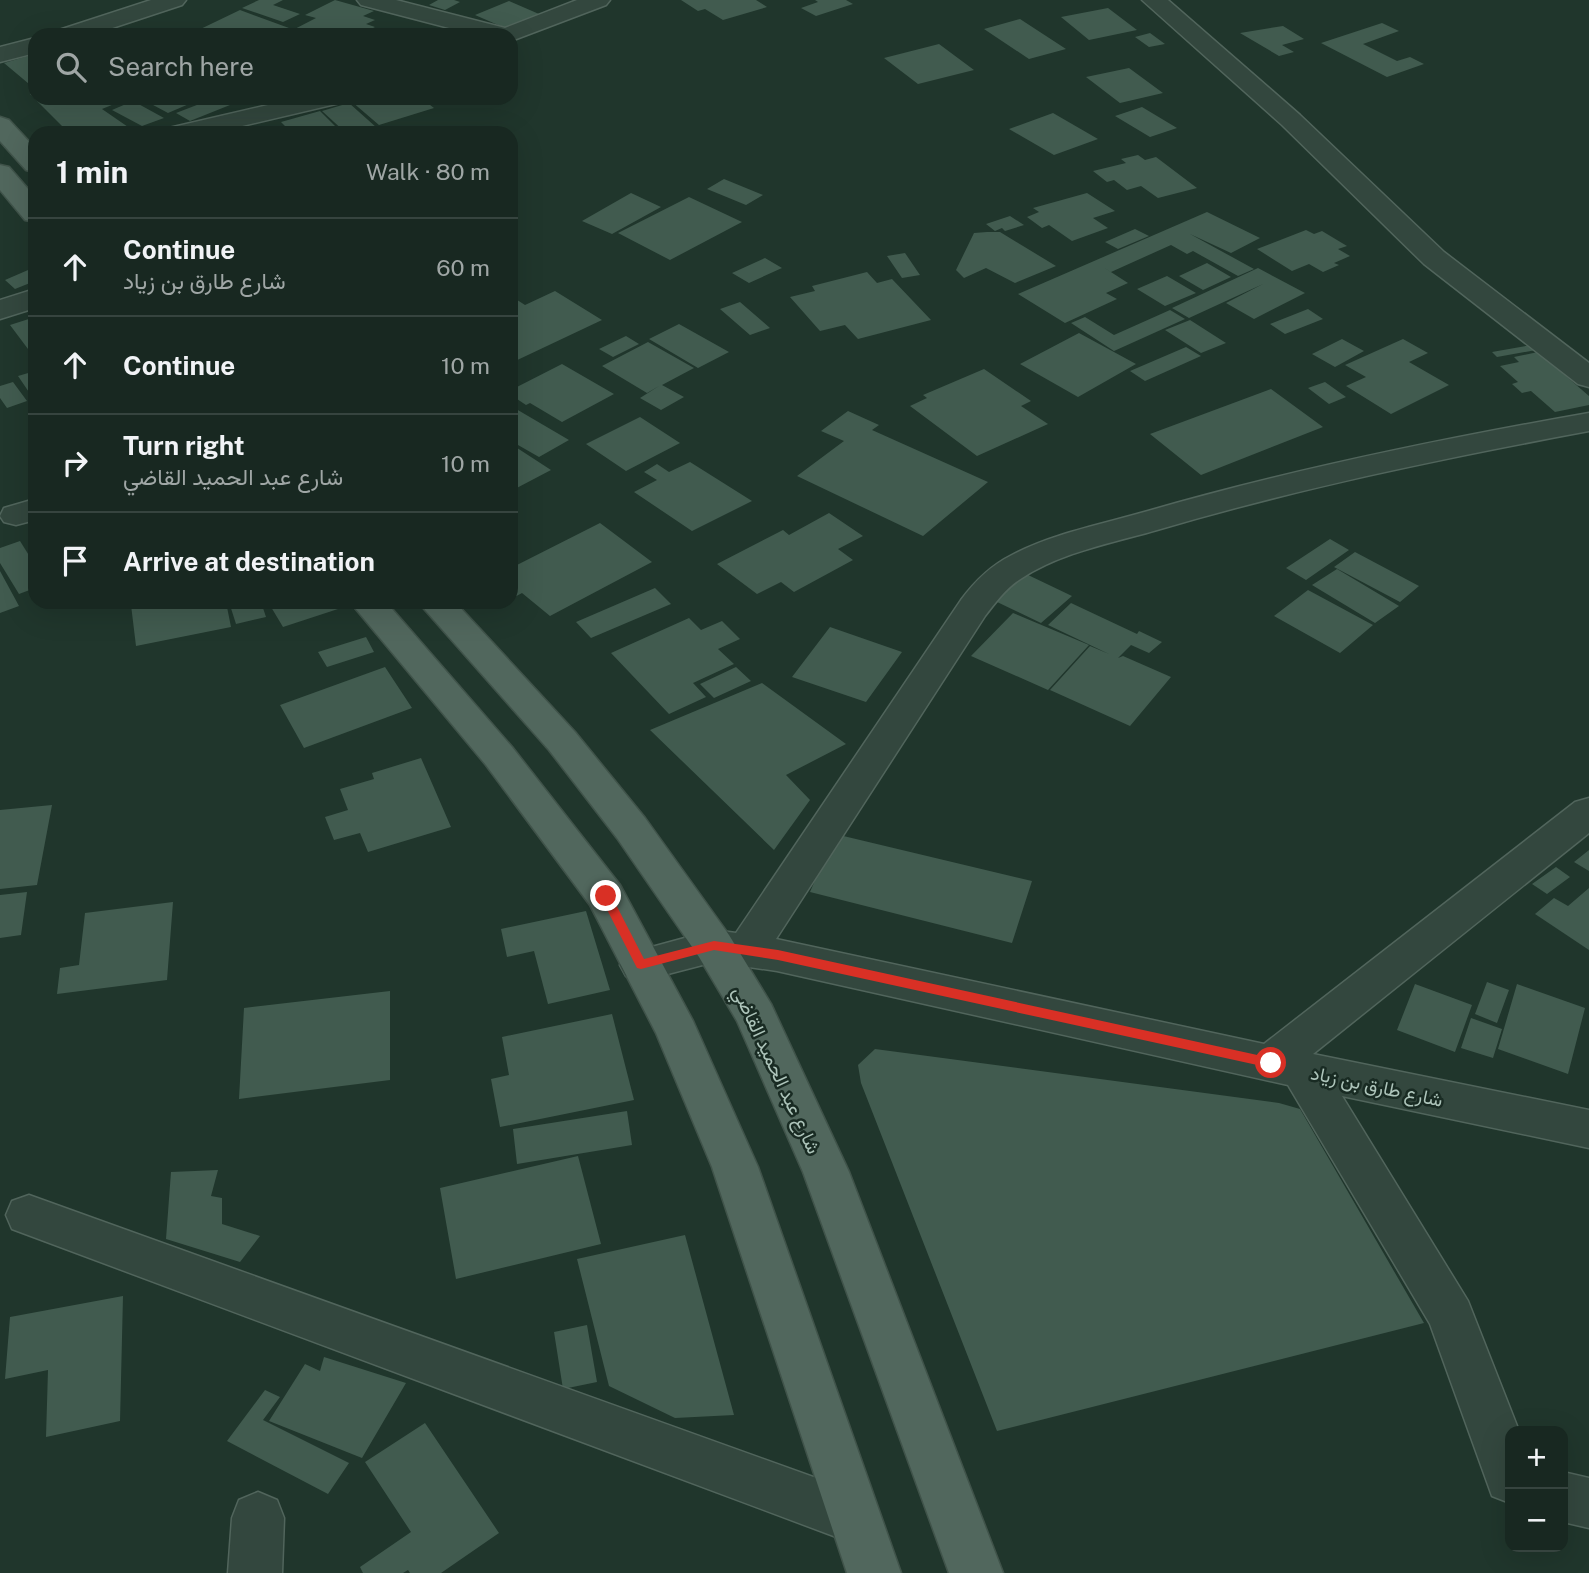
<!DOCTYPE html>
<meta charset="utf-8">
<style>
:root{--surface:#182821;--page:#21302a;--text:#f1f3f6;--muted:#9fa6a5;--line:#36443f}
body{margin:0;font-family:"Public Sans",Vazirmatn,sans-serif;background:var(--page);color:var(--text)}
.controls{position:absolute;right:21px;bottom:21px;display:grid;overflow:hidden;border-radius:14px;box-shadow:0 7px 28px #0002}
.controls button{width:63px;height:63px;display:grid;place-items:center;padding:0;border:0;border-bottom:2px solid var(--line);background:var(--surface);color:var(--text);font:35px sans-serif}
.stop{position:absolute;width:21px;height:21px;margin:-16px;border:5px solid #d93025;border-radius:50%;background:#fff}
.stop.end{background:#d93025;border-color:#fff;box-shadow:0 2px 7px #0008}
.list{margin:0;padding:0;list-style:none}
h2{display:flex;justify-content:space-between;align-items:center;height:91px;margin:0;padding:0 28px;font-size:30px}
h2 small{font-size:23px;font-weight:400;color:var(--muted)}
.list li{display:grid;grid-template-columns:46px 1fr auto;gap:21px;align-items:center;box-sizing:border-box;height:98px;padding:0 28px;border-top:2px solid var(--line)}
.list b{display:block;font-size:26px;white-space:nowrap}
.list p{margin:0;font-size:23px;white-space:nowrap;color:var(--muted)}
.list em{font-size:23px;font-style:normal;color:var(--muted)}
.icon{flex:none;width:38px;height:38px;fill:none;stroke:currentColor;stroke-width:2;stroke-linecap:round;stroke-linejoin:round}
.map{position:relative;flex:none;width:1589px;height:1573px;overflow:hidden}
.search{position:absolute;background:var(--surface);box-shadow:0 7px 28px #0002;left:28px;top:28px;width:490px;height:77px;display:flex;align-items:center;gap:18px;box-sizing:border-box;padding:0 24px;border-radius:21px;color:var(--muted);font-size:26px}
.panel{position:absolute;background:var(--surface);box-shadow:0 7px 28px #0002;left:28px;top:126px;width:490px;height:483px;border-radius:21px}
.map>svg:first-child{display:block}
.building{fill:#415b4f}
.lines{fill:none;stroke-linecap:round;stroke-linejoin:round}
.minor-casing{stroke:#51655c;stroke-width:3}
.major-casing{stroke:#40534a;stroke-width:3}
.minor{fill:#33473e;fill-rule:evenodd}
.major{fill:#51675d;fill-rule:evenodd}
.route{fill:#d93025}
.labels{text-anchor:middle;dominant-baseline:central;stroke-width:5;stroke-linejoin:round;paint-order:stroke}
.street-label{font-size:19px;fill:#adc4ba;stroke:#192b23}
</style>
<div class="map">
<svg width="1589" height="1573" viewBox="0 0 1589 1573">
<rect width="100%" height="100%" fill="#20362c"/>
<path class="building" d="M259 0H283L273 5 300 14 283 22 242 8Z
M335 0 374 11 363 16 375 20 366 24 375 27 360 35 287 33 316 18 305 15Z
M438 0H454L460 2 445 10 429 5Z
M681 0H756L767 7 723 20 705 9 698 11Z
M815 0H846L853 4 816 16 801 8 818 2Z
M509 1 539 14 505 28 475 15Z
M1108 8 1137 30 1089 40 1061 17Z
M240 10 289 28 274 35H188Z
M1020 19 1066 49 1029 59 984 29Z
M1382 23 1399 31 1363 44 1397 61 1410 57 1424 64 1387 77 1321 43Z
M1283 26 1304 39 1282 45 1294 52 1279 56 1240 33Z
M1150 33 1165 44 1149 47 1135 37Z
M939 44 974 70 918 84 884 58Z
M35 54V89L4 63Z
M1129 68 1163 93 1120 103 1086 77Z
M35 93V98H129L102 109 131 129 115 133H69L30 94Z
M140 98H203L168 113Z
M215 98 230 105 190 121 176 113Z
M363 98H421L434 108 379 125 351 101Z
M133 101 164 118 142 126 112 110Z
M349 103 377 128 359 133H346L322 111Z
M1142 107 1177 128 1150 137 1115 116Z
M320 111 342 133H292L281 122Z
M1053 113 1098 139 1054 155 1009 129Z
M1138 155 1145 160 1156 157 1197 188 1158 198 1141 186 1127 190 1114 180 1107 182 1093 171 1126 163 1121 159Z
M724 179 763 195 746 205 707 189Z
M631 193 661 207 612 234 582 221Z
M1087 193 1115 211 1093 218 1108 228 1072 241 1049 225 1042 228 1027 217 1039 212 1033 208Z
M689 197 742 222 670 260 618 233Z
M1207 212 1260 238 1231 253 1190 234 1254 269 1238 276 1193 251 1187 254 1171 245 1111 272 1100 265 1128 283 1106 293 1117 299 1065 323 1018 294Z
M1010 216 1024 225 1005 231 1002 228 995 231 986 224Z
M1135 229 1149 236 1118 249 1105 242Z
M1306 230 1314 234 1322 231 1347 246 1338 249 1350 256 1334 263 1339 265 1323 272 1309 264 1292 271 1257 249Z
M987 232H1000L1056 266 1015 283 986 268 964 278 956 270 974 233Z
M905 253 920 275 902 278 887 256Z
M765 258 782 268 749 283 732 273Z
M1207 263 1231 277 1203 290 1179 276Z
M35 267V281L15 289 5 280Z
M1258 268 1305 293 1254 319 1226 303 1263 284 1189 318 1172 308Z
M867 272 877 283 892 279 931 320 858 339 845 325 820 331 790 297 815 291 812 286Z
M1167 276 1196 293 1165 306 1137 289Z
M555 291 602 320 511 363V296L525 305Z
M740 302 770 328 750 335 720 309Z
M1308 309 1323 319 1285 334 1270 324Z
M1170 310 1185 319 1114 351 1071 323 1085 317 1114 335Z
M35 317V352L31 353 10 325Z
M1190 320 1226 343 1201 353 1165 330Z
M679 324 729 352 698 368 649 339Z
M1079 333 1136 364 1078 397 1020 364Z
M626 336 639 344 613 357 599 349Z
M1342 339 1364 351 1335 367 1312 354Z
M1403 339 1428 353 1409 362 1449 385 1391 414 1346 386 1366 377 1345 365Z
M648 342 694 368 662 385 684 397 661 410 640 398 659 386 647 393 602 366Z
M1531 345 1536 350 1497 357 1492 352Z
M1186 347 1201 356 1145 381 1130 371Z
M1538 352 1589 396V405L1555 412 1531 391 1522 393 1512 384 1518 382 1500 366 1519 362 1514 357Z
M562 364 614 394 562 422 530 403 526 405 511 395V390Z
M984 369 1031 401 1021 406 1048 424 977 456 910 406 927 398 923 395Z
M35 371V401L18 376Z
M13 382 27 401 7 408 0 398V386Z
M1325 382 1346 397 1329 404 1308 388Z
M1271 389 1323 427 1201 475 1150 434Z
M511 406 569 440 539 457 511 441Z
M848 411 879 425 872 430 988 482 923 536 797 476 844 441 821 431Z
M640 417 680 443 626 471 586 444Z
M511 444 551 470 511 491Z
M690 462 752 501 692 531 634 492 657 480 644 472 657 464 669 472Z
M829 513 863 536 838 549 853 560 794 592 781 582 757 594 717 564 783 530 789 535Z
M600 523 652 562 550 616 522 593 511 599V568Z
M1330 539 1349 550 1306 580 1286 568Z
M20 541 35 565V588L19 594 0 563V548Z
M1355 552 1419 586 1400 602 1334 567Z
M1337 569 1399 606 1375 623 1312 585Z
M0 571 19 606 0 613Z
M1026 574 1072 596 1041 623 995 601Z
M655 588 671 604 591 638 576 622Z
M1308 590 1373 625 1340 653 1274 616Z
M148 602H226L231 627 136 646 131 605Z
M229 602H261L266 617 236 624Z
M268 602H334L338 609 283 627Z
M1071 603 1137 634 1139 631 1162 642 1149 653 1131 645 1118 658 1123 656 1171 677 1130 726 1050 690 1090 646 1109 654 1048 625Z
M1013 613 1089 645 1048 690 971 656Z
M689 618 701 630 722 621 740 639 718 649 734 664 693 683 706 697 669 714 611 653Z
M830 627 902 652 866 702 792 677Z
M366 637 374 652 327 667 318 652Z
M385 667 412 708 304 748 280 705Z
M736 667 751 681 714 698 700 684Z
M762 683 846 744 786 775 810 800 774 850 650 730Z
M421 758 451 827 368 852 360 833 334 840 325 817 348 810 340 789 374 779 372 773Z
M52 805 37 885 0 889V810Z
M835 834 1032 881 1012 943 810 892Z
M1589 850V871L1574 862Z
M1556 867 1570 877 1547 894 1532 884Z
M1589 888V950L1535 914 1554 898 1568 906Z
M27 892 21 935 0 938V895Z
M173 902 167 980 57 994 60 968 79 965 85 913Z
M586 911 610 990 548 1004 534 951 507 957 501 929Z
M1487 982 1509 990 1497 1023 1475 1014Z
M1415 984 1472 1005 1455 1052 1397 1030Z
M1517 984 1585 1008 1568 1074 1498 1049Z
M390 991V1080L239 1099 244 1008Z
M612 1014 634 1100 500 1127 491 1079 509 1075 502 1037Z
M1471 1018 1502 1029 1493 1058 1461 1048Z
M875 1049 1279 1103 1300 1109 1424 1323 997 1431 861 1083 858 1065Z
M627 1111 632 1145 517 1164 513 1129Z
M578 1156 601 1244 456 1279 440 1188Z
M218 1170 211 1196 222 1198V1224L260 1236 240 1262 166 1239 171 1172Z
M685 1235 734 1415 675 1418 609 1386 577 1259Z
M123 1296 120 1421 46 1437 48 1370 5 1379 10 1317Z
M587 1325 597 1382 563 1389 554 1332Z
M324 1357 406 1383 362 1458 269 1421 305 1364 320 1371Z
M265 1390 280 1397 263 1420 349 1463 328 1494 227 1441Z
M425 1423 499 1533 441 1573H410L408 1570 403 1573H363L360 1567 411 1532 365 1462Z"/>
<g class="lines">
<defs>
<path id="minor" d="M151 0H186L182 5 91 35H55L59 30Z
M357 0H396L505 28 577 0H610L606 5 511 41V35H476L361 5Z
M1142 0H1168L1300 115 1444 252 1589 363V387L1578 384 1424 264 1282 125Z
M35 38V53L0 62V47Z
M298 98H344L340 103 212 133H165L169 128Z
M35 289V308L0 319V300Z
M1589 413V431C1444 458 1299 488 1157 530 1112 543 1062 552 1022 578 1007 587 996 602 985 616L776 939 1264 1044 1575 802 1589 798V833L1313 1054 1589 1110V1148L1342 1096 1468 1301 1519 1431H1510V1503L1492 1496 1430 1324 1288 1085 777 971 714 962 641 981 626 976 620 965 626 954 714 930 736 933 961 600C975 581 990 566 1012 555 1054 533 1103 524 1148 511 1293 469 1441 439 1589 413Z
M35 499V520L16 525 4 522 0 516 4 508Z
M29 1195 855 1492 874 1500 881 1518 874 1536 855 1544 12 1229 6 1215 12 1201Z
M1563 1472 1589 1478V1528L1563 1522Z
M258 1492 277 1500 284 1518 282 1573H228L232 1518 239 1500Z"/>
<path id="major" d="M0 117 9 120 35 148V172L26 170 0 141Z
M0 165 9 167 35 197V222L25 220 0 190Z
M350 602H386L512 747 620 885 693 1021 758 1167 901 1573H847L712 1167 656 1033 590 905 486 765Z
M418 602H455L575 732 645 818 729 935 771 1004 849 1172 1003 1573H949L803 1172 737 1021 699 957 617 838 549 750Z"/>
</defs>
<use href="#minor" class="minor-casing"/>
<use href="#major" class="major-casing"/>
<use href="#minor" class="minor"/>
<use href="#major" class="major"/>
</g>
<path class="route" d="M606 892 610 893 644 959 714 941 778 950 1271 1058 1278 1063 1271 1068 778 960 714 950 641 969 637 968 600 896Z"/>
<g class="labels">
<g class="street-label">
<text transform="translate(777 1070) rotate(65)">شارع عبد الحميد القاضي</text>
<text transform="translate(1377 1086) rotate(12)">شارع طارق بن زياد</text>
</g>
</g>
</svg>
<div class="controls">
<button>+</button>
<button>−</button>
</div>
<div class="stop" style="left:1271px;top:1063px"></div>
<div class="stop end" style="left:606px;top:896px"></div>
<div class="search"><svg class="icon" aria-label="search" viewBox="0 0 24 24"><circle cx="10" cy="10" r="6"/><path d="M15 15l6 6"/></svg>Search here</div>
<section class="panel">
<h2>1 min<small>Walk · 80 m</small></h2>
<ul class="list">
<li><svg class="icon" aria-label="ahead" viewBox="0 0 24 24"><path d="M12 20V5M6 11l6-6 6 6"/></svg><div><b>Continue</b><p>شارع طارق بن زياد</p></div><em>60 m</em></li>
<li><svg class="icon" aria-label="ahead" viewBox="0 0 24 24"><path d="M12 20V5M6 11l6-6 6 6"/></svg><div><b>Continue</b></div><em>10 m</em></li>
<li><svg class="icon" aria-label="right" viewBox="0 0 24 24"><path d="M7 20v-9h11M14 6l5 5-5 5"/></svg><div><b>Turn right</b><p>شارع عبد الحميد القاضي</p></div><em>10 m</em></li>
<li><svg class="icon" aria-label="arrive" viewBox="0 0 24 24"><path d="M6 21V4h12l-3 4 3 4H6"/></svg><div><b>Arrive at destination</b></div></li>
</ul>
</section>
</div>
